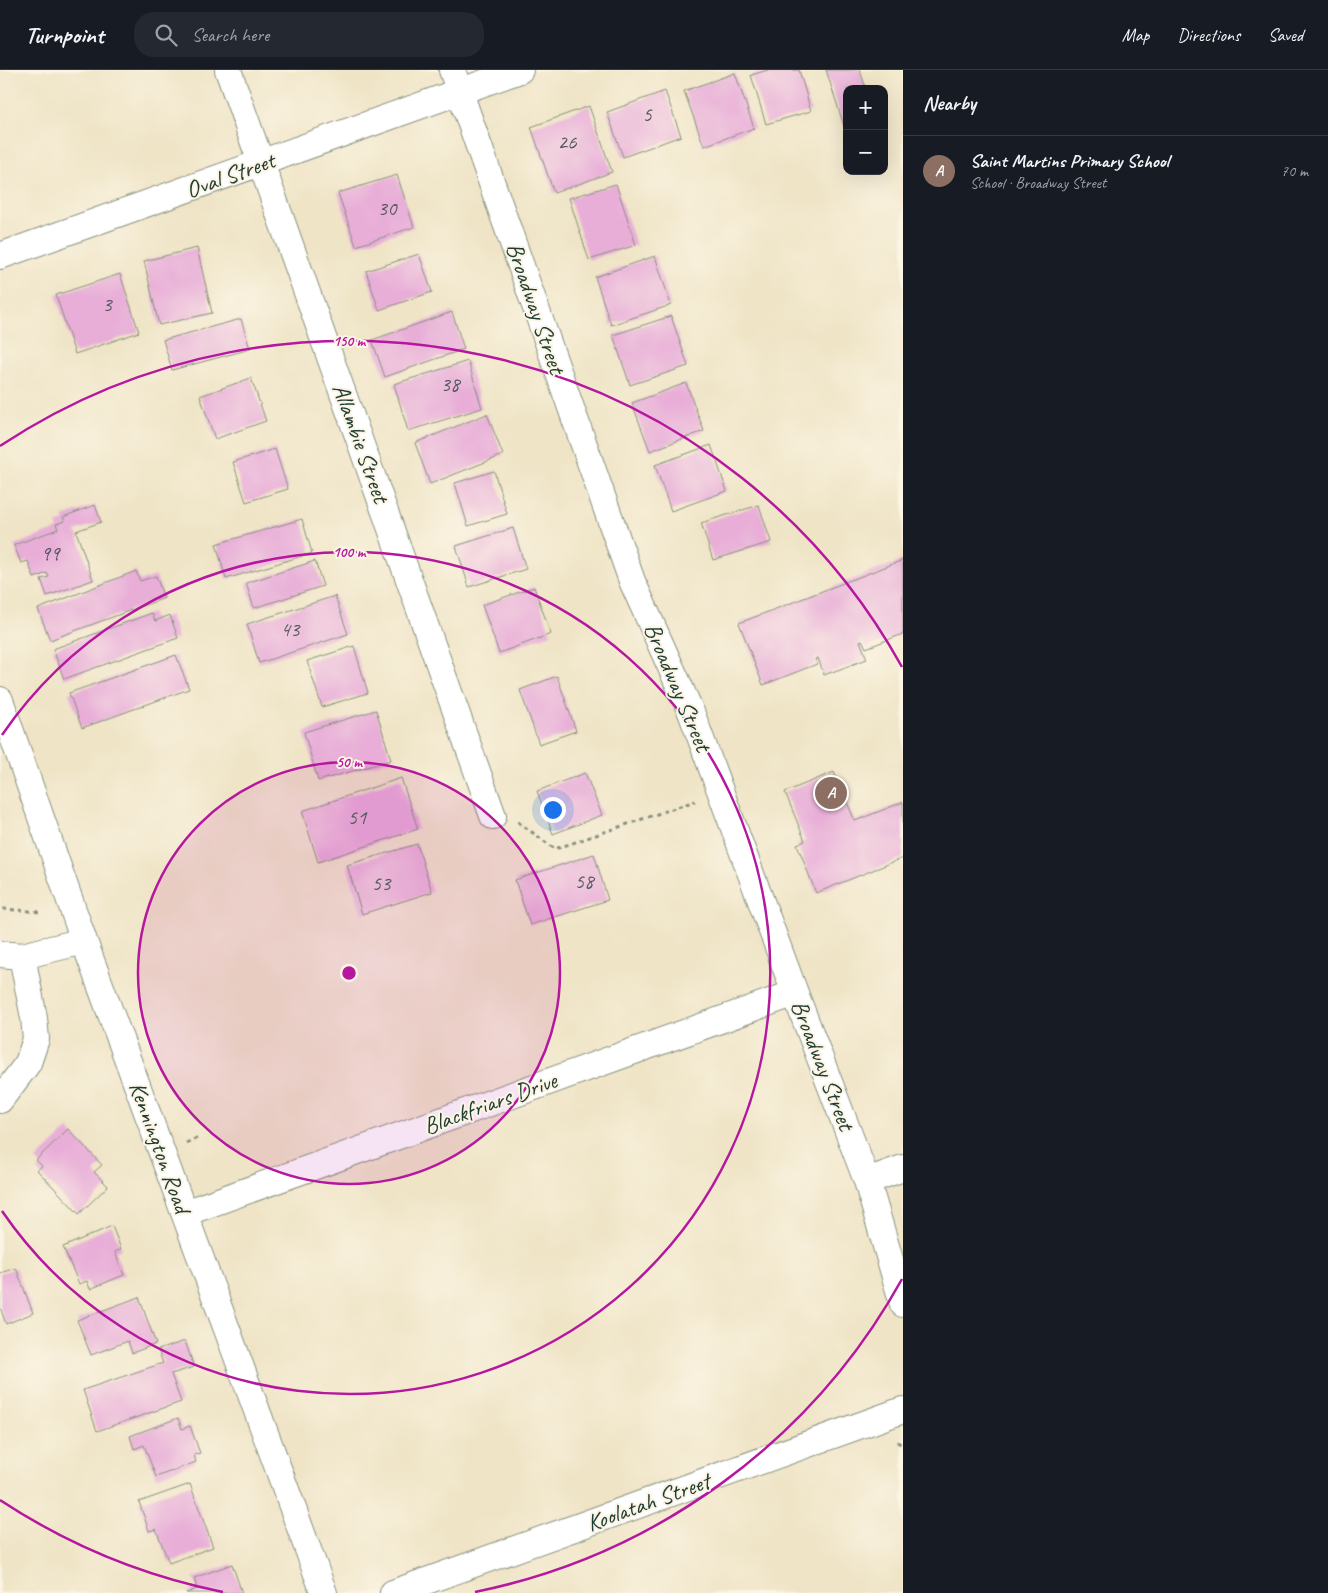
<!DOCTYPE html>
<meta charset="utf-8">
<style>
:root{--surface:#171b24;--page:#242831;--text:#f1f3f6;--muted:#9ea1a6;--line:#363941;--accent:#1a73e8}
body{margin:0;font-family:Caveat,sans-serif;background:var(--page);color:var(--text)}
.controls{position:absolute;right:15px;top:15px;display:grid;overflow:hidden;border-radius:10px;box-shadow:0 5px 20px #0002}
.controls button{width:45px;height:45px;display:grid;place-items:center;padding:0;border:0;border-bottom:1px solid var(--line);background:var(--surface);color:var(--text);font:25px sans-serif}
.you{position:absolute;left:552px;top:739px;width:18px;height:18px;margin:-12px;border:4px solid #fff;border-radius:50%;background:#1a73e8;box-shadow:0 0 0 8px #1a73e833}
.badge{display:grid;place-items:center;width:32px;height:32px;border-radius:50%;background:var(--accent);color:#fff;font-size:16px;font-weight:700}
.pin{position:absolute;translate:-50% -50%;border:2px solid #fff;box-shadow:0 1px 5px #0006}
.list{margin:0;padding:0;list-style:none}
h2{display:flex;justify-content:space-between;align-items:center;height:65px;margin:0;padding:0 20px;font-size:21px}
h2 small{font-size:16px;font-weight:400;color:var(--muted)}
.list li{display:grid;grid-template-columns:32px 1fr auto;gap:15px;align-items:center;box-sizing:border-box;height:70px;padding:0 20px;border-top:1px solid var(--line)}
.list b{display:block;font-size:19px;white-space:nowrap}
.list p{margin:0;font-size:16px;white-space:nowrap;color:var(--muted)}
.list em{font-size:16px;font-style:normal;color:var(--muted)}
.icon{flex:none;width:28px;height:28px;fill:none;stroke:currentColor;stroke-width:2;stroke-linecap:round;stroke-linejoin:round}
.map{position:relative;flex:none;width:903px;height:1523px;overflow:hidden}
header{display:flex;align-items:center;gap:30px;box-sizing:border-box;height:70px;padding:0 25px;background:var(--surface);border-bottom:1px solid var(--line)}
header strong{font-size:24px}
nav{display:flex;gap:28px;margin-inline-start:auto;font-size:18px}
.search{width:350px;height:45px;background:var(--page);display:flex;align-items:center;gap:12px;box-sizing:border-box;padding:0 18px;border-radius:20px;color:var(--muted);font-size:19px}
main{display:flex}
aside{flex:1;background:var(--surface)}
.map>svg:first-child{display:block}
.building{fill:#e8aed8}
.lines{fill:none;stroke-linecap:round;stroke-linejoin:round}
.minor-casing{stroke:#87907d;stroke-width:28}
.path{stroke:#87907d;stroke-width:3;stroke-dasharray:4 4;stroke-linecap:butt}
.minor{stroke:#fff;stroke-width:26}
.ring{fill:none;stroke:#b5179e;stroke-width:2.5}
.labels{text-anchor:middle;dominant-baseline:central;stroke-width:4;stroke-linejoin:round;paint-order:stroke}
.number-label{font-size:21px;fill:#51595d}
.street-label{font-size:24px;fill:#1f3d34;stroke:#fcf5e5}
.centre{fill:#b5179e;stroke:#fcf5e5;stroke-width:2.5}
.ring-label{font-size:15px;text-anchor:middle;font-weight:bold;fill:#b5179e;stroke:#fcf5e5;stroke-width:4;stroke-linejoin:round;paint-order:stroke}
</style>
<header>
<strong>Turnpoint</strong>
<div class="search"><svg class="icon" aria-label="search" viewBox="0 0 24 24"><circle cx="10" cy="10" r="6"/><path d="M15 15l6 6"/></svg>Search here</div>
<nav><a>Map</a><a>Directions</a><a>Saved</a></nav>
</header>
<main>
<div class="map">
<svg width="903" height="1523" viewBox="0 0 903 1523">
<rect width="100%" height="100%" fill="#fcf5e5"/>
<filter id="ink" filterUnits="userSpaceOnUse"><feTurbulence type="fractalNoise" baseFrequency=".02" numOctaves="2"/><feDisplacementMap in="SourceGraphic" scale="10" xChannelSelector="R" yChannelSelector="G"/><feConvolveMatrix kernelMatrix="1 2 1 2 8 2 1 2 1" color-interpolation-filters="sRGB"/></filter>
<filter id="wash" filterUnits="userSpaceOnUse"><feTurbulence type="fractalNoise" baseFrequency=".0096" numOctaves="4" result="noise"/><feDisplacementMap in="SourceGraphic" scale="20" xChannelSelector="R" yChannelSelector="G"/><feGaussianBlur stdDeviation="1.12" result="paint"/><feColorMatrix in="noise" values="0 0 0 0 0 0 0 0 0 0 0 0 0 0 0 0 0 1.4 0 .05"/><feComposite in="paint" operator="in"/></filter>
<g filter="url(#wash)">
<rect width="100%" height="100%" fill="#efe4c6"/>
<g id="blocks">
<path class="building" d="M768 0H799L811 41 766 54 751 5Z
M826 0H860L866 19H847V55L844 56Z
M735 3 754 58 704 76 684 21Z
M665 21 681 66 623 87 607 42Z
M589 36 612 102 554 123 531 57Z
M397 105 414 157 356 176 338 123Z
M616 114 636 175 589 190 569 128Z
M197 178 212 243 159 255 144 191Z
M419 184 432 222 379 240 366 201Z
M655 186 671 235 611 255 595 207Z
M120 204 139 262 75 284 56 225Z
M452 242 464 279 385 307 372 270Z
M671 246 688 296 630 315 613 265Z
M241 249 250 279 172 300 163 270Z
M468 291 482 338 408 361 394 314Z
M251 308 266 351 215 369 200 326Z
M686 313 704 361 650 381 632 333Z
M487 344 503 385 430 414 415 373Z
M711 375 727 421 671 441 655 395Z
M275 379 288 419 246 432 233 392Z
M494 401 507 444 468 456 455 413Z
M95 435 101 452 76 461 93 510 47 526 41 509 49 507 47 503 34 508 28 491 21 493 14 475 58 459 56 454 65 451 63 447Z
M759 435 771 472 713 490 701 453Z
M302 449 312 483 226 509 216 474Z
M513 458 526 499 469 517 456 476Z
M903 490V564L866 578 862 570 860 571 867 589 824 605 818 588 815 589 817 594 763 615 739 553Z
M315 491 323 516 254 538 246 513Z
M136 501 140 511 156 506 164 528 50 570 38 539Z
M534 517 551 564 499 583 482 535Z
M335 526 348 564 259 593 247 554Z
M152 543 155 551 170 545 178 568 64 609 53 579Z
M354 576 368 623 322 637 307 591Z
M176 585 189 619 82 658 69 623Z
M557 606 576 661 539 674 520 620Z
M376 640 391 690 318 711 304 662Z
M834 702 855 751 903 732V788L816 823 797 774 805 771 785 722Z
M585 703 602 745 553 764 537 721Z
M401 708 418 759 318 792 302 741Z
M417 774 432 822 362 844 347 795Z
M594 784 608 830 530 855 515 810Z
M68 1059 102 1095 94 1102 108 1116 79 1144 37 1100 42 1096 36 1090Z
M112 1156 121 1179 115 1182 124 1205 90 1219 87 1211 79 1214 63 1177Z
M16 1198 33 1243 6 1254 0 1237V1203Z
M139 1227 156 1274 132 1283 128 1271 91 1285 77 1250Z
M185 1271 194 1297 171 1304 181 1332 97 1361 83 1320 163 1293 158 1280Z
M178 1348 182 1359 190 1356 200 1383 194 1385 196 1392 156 1407 144 1375 134 1379 130 1366Z
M190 1414 213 1477 169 1493 156 1459 149 1461 139 1432Z
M232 1494 242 1523H186L197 1519 194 1508Z"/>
</g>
</g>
<g filter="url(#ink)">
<use href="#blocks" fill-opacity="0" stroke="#87907d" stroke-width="1"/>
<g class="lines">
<defs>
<path id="minor" d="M228 0 493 746
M452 0 632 511 691 642 795 923 867 1111 903 1234
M0 186 520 0
M0 630 84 871 324 1523
M0 884 22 886 84 871
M0 1030 28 993 36 969 34 948 22 886
M867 1111 903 1098
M185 1143 795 923
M393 1523 903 1340"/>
</defs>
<use href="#minor" class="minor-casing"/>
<path class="path" d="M518 752 555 779 695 731
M3 839 42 842
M186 1073 197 1068
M897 1372 903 1375"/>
<use href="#minor" class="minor"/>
</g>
</g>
<circle cx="349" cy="903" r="211" fill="#b5179e" fill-opacity=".12"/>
<g class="ring">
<circle cx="349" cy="903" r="211"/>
<path d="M2 665A421 421 0 1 1 2 1141"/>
<path d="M902 1209A632 632 0 0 1 475 1522M223 1522A632 632 0 0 1 0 1430M0 376A632 632 0 0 1 902 597"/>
</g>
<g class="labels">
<g class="number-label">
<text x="647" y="44">5</text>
<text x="567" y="72">26</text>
<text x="387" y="138">30</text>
<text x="107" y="234">3</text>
<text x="450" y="314">38</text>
<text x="50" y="483">99</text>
<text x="290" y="559">43</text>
<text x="357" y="747">51</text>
<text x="584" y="811">58</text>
<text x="381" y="813">53</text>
</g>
<g class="street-label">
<text transform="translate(230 105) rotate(-20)">Oval Street</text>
<text transform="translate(536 238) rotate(71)">Broadway Street</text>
<text transform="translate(361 373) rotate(70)">Allambie Street</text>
<text transform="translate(678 617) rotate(67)">Broadway Street</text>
<text transform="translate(823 995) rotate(69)">Broadway Street</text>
<text transform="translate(490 1033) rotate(-20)">Blackfriars Drive</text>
<text transform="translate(160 1077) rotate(70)">Kennington Road</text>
<text transform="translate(648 1432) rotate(-20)">Koolatah Street</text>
</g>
</g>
<circle cx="349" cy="903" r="8" class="centre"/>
<g class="ring-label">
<text x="349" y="276">150 m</text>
<text x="349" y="487">100 m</text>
<text x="349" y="697">50 m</text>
</g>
</svg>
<div class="controls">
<button>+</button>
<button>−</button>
</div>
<div class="you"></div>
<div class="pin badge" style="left:831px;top:723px;background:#8d6e63">A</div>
</div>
<aside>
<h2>Nearby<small></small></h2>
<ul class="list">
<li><span class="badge" style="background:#8d6e63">A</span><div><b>Saint Martins Primary School</b><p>School · Broadway Street</p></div><em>70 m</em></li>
</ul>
</aside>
</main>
